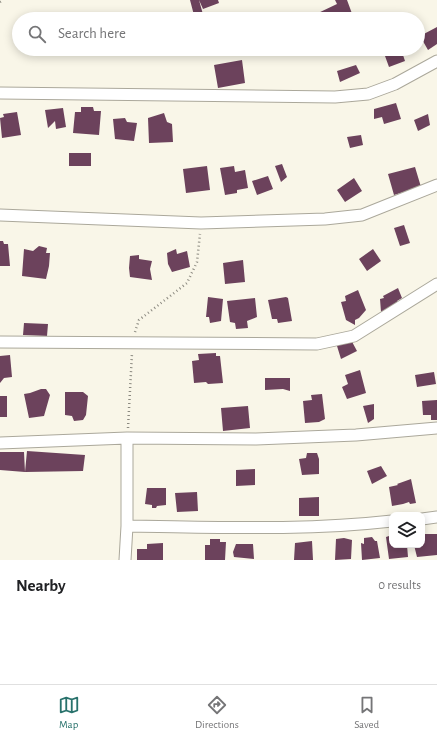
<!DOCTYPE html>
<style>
:root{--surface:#fff;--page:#f6f6f6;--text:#202124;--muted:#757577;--line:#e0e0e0;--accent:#29726c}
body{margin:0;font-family:"Alegreya Sans",sans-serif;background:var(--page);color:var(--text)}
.controls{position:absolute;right:12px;bottom:12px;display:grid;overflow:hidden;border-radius:8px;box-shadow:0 2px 10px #0003}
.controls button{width:36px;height:36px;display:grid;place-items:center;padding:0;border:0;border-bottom:1px solid var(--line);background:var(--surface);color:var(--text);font:20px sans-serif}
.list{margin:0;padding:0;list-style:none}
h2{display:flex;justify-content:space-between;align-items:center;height:52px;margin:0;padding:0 16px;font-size:17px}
h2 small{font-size:13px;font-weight:400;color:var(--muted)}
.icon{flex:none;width:22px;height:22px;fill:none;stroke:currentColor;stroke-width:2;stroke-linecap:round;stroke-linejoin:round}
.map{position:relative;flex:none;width:437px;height:560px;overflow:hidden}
.search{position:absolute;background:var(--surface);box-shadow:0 2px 10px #0003;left:12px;right:12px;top:12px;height:44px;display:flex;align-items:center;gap:10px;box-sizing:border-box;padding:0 14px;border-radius:22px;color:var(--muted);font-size:15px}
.sheet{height:124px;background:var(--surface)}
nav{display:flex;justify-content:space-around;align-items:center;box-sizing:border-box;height:56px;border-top:1px solid var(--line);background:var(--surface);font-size:11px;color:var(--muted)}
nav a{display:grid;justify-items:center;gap:2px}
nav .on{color:var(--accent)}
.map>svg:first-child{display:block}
.building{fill:#6c425c}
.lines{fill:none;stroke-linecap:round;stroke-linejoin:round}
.minor-casing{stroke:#aba89b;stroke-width:13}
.path{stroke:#8c8a81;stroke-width:2.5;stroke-dasharray:1 3;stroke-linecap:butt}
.minor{stroke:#fff;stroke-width:11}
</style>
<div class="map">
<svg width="437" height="560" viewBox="0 0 437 560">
<rect width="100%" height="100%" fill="#f9f6e8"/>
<path class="building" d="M190 0H199L204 18 195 19Z
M199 0H218L219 3 203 9Z
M335 0H347L354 19H318L316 14 337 4Z
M437 27V44L428 50 420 36Z
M273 49H291V50L274 53Z
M399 49H401L405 61 389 67 385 56Z
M242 60 245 83 218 88 214 65Z
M356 65 360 73 340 82 337 71Z
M396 103 401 119 384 124 382 117 374 119V109Z
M81 107H93L94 111H101L99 135 73 133 75 112H81Z
M63 108 66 127 56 129 55 121 48 128 45 110Z
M17 112 21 135 2 138 0 118 4 117 3 114Z
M164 113 167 122 172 124 173 142 149 143 148 118Z
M428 114 430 125 418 131 414 120Z
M125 118 127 122 137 123 134 141 115 139 113 119Z
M361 135 363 145 350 148 347 137Z
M69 153H91V166H69Z
M282 164 287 177 281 182 275 166Z
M207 166 210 190 186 193 183 169Z
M234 166 235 172 245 170 248 188 237 190V193L225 195 220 168Z
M415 167 421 187 394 195 388 174Z
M268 176 273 189 257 195 252 181Z
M354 178 362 191 345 202 337 190Z
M404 225 410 243 400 246 394 228Z
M0 241H3L4 244H8L10 266H0Z
M39 246 47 248 46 253H50L49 266 46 279 22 276 24 249 33 251Z
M176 249 177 254 187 251 190 267 172 272 168 264 167 253Z
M373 249 381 261 367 271 359 259Z
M139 255V259L152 261 150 269 152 280 130 277 129 268 130 256Z
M243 260 245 282 225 284 223 263Z
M398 288 402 298 397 301 398 303 381 312 380 299 384 298 383 296Z
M358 290 366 310 359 318 355 320V325L346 320 341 302 346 301 345 296Z
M208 297 223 299 221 321 210 323 209 317H206Z
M286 297 288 298 292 321 278 323 277 319H272L268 300Z
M255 298 257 317 247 321 248 328 236 329 235 323 230 322 227 301Z
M24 323 48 324 47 336 23 335Z
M350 338 357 351 341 359 337 346Z
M216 353V356H220L223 383 208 384 206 382 194 383 192 361 199 360 198 354Z
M10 355 12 377 4 378 0 383V356Z
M360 370 366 393 347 399 342 387 348 384 345 375Z
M434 372 436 384 417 387 415 375Z
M265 378H290V391L283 389 265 390Z
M41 389H46L50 395 44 416 29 418 24 394 30 393Z
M65 392H83L88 396 86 415 83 420 74 421 72 416 65 415Z
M322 394 325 419 319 422 305 423 303 401 312 400 311 395Z
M0 396H7V417H0Z
M437 400V420H431V415H423L422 401Z
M374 404V419L368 423 363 406Z
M248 406 250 428 223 431 221 408Z
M27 451 85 455 83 471 25 472Z
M0 452H24L25 472 0 470Z
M307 453H317L319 459V474L302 475 299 459 306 458Z
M381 466 387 476 372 484 367 471Z
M255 469V485L236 486V470Z
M411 479 416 503 410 504 409 502 403 504 392 506 389 487 398 485 397 484Z
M147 488H166V505L157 506 156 508H152V505L145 504Z
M197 492 198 511 177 512 175 493Z
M319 497V516H299V498Z
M422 534H437V555L417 557 414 545H422Z
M392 535V545H407L408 557 389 559 386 537Z
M372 537 375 541H377L380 558 362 560 361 543 364 544V538Z
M344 538 352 540 351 559 335 560 336 539Z
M210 539H220V542H226L225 560H205V545H210Z
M312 541 313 560H294L295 543Z
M163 543V560H137V549H147V544Z
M236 544H253L254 559 234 557 233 552Z"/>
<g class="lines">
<defs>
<path id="minor" d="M0 93 335 97 368 94 395 84 437 61
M0 215 201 223 325 219 362 215 437 185
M0 342 317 344 354 336 437 284
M0 443 127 438 256 439 356 435 437 428
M422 519 437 517
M127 526C215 527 304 531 392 521
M125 560 127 526V438"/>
</defs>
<use href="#minor" class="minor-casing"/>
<path class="path" d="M0 2 3 0
M135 332 139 320 187 283 197 262 200 234
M128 428 132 353"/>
<use href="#minor" class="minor"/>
</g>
</svg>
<div class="controls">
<button><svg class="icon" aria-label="layers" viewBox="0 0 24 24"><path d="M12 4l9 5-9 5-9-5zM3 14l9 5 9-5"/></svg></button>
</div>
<div class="search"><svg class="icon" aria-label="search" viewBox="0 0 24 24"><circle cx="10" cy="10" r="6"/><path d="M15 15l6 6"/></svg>Search here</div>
</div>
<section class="sheet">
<h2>Nearby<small>0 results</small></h2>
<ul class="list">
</ul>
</section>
<nav>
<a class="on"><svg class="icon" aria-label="map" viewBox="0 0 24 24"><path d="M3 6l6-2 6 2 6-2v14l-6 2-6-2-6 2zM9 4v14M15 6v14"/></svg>Map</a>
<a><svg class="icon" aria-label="directions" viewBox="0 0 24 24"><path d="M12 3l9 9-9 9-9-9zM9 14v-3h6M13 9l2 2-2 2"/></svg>Directions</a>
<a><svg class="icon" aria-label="saved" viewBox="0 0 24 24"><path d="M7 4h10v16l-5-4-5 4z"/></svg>Saved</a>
</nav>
